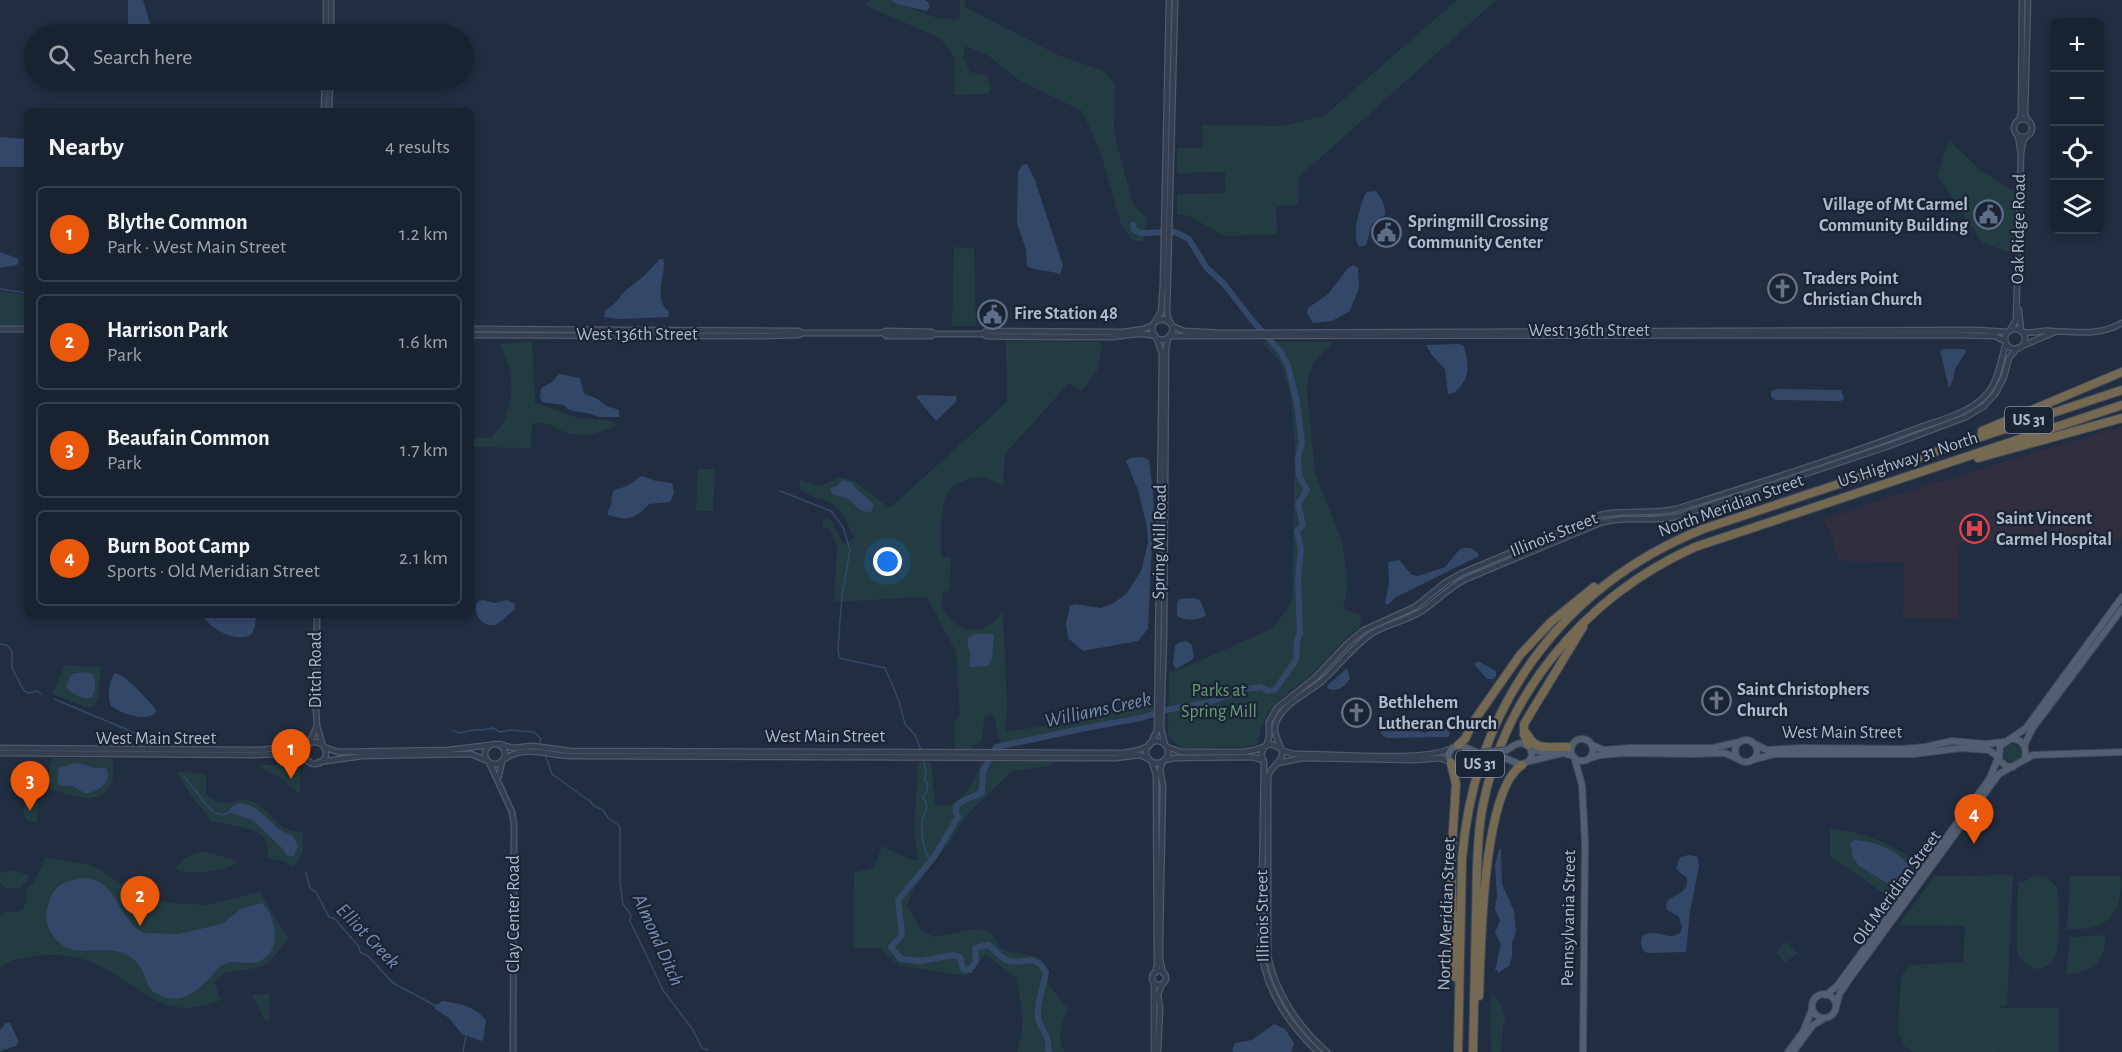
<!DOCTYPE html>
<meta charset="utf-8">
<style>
:root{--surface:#192230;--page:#222a38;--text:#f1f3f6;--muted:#9fa4ab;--line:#373f4c;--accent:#ea580c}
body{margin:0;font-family:"Alegreya Sans",sans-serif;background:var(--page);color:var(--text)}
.controls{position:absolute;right:18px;top:18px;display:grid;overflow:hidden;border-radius:9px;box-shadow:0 3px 9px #0003}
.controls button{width:54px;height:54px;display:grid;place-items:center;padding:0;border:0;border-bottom:2px solid var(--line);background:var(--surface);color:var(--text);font:30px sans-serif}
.you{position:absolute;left:888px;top:562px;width:21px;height:21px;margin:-15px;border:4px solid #fff;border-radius:50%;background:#1a73e8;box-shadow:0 0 0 9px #1a73e833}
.badge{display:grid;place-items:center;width:39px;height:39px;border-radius:50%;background:var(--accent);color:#fff;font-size:20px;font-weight:700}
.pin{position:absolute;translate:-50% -50px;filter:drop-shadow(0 2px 3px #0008)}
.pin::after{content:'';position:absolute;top:32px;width:21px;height:18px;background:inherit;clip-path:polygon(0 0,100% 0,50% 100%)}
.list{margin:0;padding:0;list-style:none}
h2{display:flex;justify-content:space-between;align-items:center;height:78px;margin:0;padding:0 24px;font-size:26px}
h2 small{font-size:20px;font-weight:400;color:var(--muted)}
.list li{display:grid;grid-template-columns:39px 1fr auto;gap:18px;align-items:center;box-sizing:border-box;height:96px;margin:0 12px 12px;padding:0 12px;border:2px solid var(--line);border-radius:9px}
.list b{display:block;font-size:22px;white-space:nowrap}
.list p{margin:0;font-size:20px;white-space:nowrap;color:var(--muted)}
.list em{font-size:20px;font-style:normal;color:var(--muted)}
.icon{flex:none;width:33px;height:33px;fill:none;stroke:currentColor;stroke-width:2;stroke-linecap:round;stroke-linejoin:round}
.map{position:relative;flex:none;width:2122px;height:1052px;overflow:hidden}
.search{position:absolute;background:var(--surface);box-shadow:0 3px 9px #0003;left:24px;top:24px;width:450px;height:66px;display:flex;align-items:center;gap:15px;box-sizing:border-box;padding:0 21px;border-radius:33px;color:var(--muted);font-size:22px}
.panel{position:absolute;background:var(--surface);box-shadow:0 3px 9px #0003;left:24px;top:108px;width:450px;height:510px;border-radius:9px}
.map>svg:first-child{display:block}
.medical{fill:#312e40}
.green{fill:#233c41}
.water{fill:#334869}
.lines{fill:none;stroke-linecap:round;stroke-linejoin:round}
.stream{stroke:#334869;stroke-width:1.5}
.river{stroke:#334869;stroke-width:6}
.minor-casing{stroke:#505a6a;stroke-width:7}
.major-casing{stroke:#3e4858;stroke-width:8}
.highway-casing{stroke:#404a5a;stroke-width:10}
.minor{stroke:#353f4f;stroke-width:4.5}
.major{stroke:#535e70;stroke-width:6}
.highway{stroke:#766951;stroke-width:8}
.major-bridge-casing{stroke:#3e4858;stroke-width:8;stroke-linecap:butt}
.major-bridge{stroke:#535e70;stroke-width:6}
.labels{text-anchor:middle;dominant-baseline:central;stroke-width:4.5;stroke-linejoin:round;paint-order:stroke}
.shield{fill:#1a2434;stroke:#848d9e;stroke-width:1.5}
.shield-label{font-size:16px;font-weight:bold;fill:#b1bacb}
.poi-label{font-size:18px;font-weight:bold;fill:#b1bacb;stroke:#1a2434;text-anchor:start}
.street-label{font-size:18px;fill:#b1bacb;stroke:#1a2434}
.park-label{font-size:18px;fill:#669e74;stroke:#1a2434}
.water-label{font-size:20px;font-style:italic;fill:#758fb5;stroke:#1a2434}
</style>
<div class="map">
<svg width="2122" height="1052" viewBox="0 0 2122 1052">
<rect width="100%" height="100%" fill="#212d40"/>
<path class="medical" d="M2122 426V539L2094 538 2084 543 1959 541 1958 619 1903 618 1904 562 1838 561 1833 540 1823 520 1887 498Z"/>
<path class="green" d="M869 0H890L937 18 956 20 960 17V0H964L965 7 1060 56 1104 71 1115 85 1114 132 1133 205 1147 218 1143 242 1132 240 1121 224 1099 148 1082 111 1019 80 989 56 966 46 963 57 970 72 987 75 991 87 988 94 954 95 955 58 940 38 866 6Z
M1457 0H1496L1299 177 1298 204 1276 207 1277 234 1225 236 1189 216 1177 214V194L1226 193 1225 172 1177 173V148H1203L1202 125 1282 126 1324 116Z
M1949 140 1980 170 2015 192V254L1983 243 1937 175Z
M954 247 974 248 976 326H952Z
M0 291 27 295V327L0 326Z
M532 341 535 403 578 418 612 421 618 425C604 431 588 437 572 434 555 432 552 419 532 424L531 448 471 447V438H491C495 432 503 425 505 419 515 391 513 369 500 344Z
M1006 341 1099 342 1102 343 1098 369 1082 391 1069 383 1005 454 1003 486C990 479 979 473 964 481 960 483 954 485 951 488 938 503 941 538 941 557H951L949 591H943C943 595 941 601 942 605 943 612 948 617 953 621 972 638 989 629 1003 612L1007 707 1005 732 1058 724 1154 702 1153 718 1102 727 1027 744 1003 747C995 737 999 726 992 715L985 716 981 741 977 745H971L972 750H955L954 723 960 716 956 652 927 597 834 602 837 546 829 528H823V522L827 518 833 523 843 544 854 538C849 527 844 513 834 505 824 497 810 498 800 489V480L820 486 839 477 854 481 890 508 1007 402Z
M1262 342H1333L1314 362 1309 375 1307 389 1315 473 1342 542 1348 586 1343 608 1361 615 1360 627C1343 639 1332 655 1317 669 1291 694 1262 703 1258 744L1245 747 1181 748 1168 736 1169 672 1183 668 1273 628 1292 602 1295 445 1290 393 1281 364Z
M698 469H715L713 511H696Z
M65 665 101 667 98 698 94 706 86 707 52 694Z
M2003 753a9 9 0 1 1 18 0a9 9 0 1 1-18 0Z
M54 758H113C113 764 114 772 113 778 107 810 69 795 50 789L49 766Z
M1054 761 1050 766 1012 771 967 815 951 840 914 888 907 905 922 931 935 937 979 928 990 932 1000 947 1009 952 1037 957 1047 966 1048 984 1068 1009C1063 1022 1054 1040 1065 1052H1017C1027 1026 1021 1005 1016 978L985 954 976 967 965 976 898 965 879 948H853L854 873 874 867 882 846 909 859 918 860 914 830 918 762H931L935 805C960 811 974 782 981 762Z
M261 765H300V792L298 793 278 776 261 768Z
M186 771 206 775V795C210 797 214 800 218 802 231 805 243 796 255 803 277 815 274 831 303 832 303 846 304 856 294 867L282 861 267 858C267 854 269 847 267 843 262 827 224 824 210 821L207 814 196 802 176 772Z
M32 798 38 799 37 822H31L27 820 23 813 25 804Z
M1830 829C1864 831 1891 844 1919 863L1900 888 1889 890 1886 895 1830 856Z
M198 852H206L235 860 237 863C220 873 193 875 174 869L185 858Z
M45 857 90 865 101 870 127 889 153 899 173 903 207 905 260 892 286 935 290 938 267 964 256 968 224 973 214 982 221 1000C206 1005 192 1010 176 1007 161 1005 150 997 138 989 100 965 82 951 35 956 22 958 10 959 0 968V916L5 912H17L23 909 27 900 26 891 36 878Z
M13 870 29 875 26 882 21 888H6L0 882V873Z
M2013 875 2007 1005 1999 1006V1008H2059V1052H1999L1998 1050V1052H1916L1905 1047 1898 1031 1901 977 1909 965 1963 962 1965 926 1899 925 1934 876Z
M2036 875 2047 877 2057 888C2060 900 2061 949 2054 959 2050 966 2042 969 2034 969L2021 960 2017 950 2018 882H2023Z
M2070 876H2121C2122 917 2106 931 2067 929Z
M2106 935C2105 962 2092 973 2066 974L2070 937Z
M1787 942 1798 953 1785 963 1776 953 1783 944Z
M269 993 270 1018 267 1024 252 995Z
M1494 995 1501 1004 1506 1020 1503 1023 1501 1052H1491L1490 1004 1492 996Z"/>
<path class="water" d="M128 0H143L153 34H128Z
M891 0H925L928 2 930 7 926 11 897 4Z
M0 137 27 139V167H0Z
M1027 164 1035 180 1063 266 1060 274C1052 271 1032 270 1027 266L1026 249 1017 223 1018 172 1022 165Z
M1375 191C1381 195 1386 207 1385 215L1372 224 1366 245 1359 247C1351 233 1360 210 1364 196L1367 192Z
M0 252 19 259 17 265 0 268Z
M660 259H663C668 271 651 297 669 312L668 317 620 319 604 317 605 311 615 303 626 290 644 276Z
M1353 265 1358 268 1359 288 1350 311 1332 321 1313 323 1307 313 1308 308 1328 294 1348 268Z
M1459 344 1464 346C1468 363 1471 373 1460 387 1456 392 1454 393 1448 394L1445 369 1431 354 1426 345Z
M1945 349H1965L1966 352 1955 369 1953 380 1949 388 1940 350Z
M559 374 580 378 584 394 596 398 607 406 619 410V417H599L591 414 569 410 564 405 542 402 540 396 541 388 552 382Z
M1778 389 1841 390 1844 398 1841 401 1775 400 1771 396V391Z
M918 395 956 396 957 401 936 421 917 398Z
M1143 457 1149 460 1154 503 1148 629 1138 641 1083 651 1068 638 1066 624 1070 606 1074 604 1101 608 1114 603 1127 593 1141 571 1148 543 1147 527 1138 490 1126 461 1130 458Z
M642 476 656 481 672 483 674 493 670 502 649 504C635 519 629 521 608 515 607 510 610 509 611 505 613 499 610 498 614 490L627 486Z
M843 480 850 482 874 505 871 512C854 512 857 502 846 498 842 496 837 497 832 494L830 488 837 486Z
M1463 548H1470L1477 552 1479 556 1396 597 1388 605 1385 603 1389 583 1388 562 1399 560 1412 575 1418 576 1445 567 1459 550Z
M1193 598 1200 600 1206 615C1199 621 1184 621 1177 616V603L1179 599Z
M483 600 494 603 507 600 515 604V608C514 610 500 623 497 624 486 630 470 615 478 601Z
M202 615H256L255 626 252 634C237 644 210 629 202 615Z
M974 634H993L994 636 992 659 988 666 969 667 970 654 967 639Z
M1186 641 1192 645 1194 656 1192 660 1176 669 1173 664 1175 646 1178 643Z
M1478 661 1496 671V676L1493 679H1487L1474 664Z
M1347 668 1350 678C1345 687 1337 693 1327 688L1328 685Z
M83 672 92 674C97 681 96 691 91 698 83 699 70 694 66 686L72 674Z
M115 673C125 674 149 701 156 710V713C144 722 123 714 111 706 107 696 109 680 115 673Z
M1385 719H1392L1425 733 1437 728 1448 729 1450 734 1448 737 1388 738 1383 736 1380 731Z
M74 763 86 765 94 768H106C113 783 99 790 86 794L73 786H63L57 783 59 768Z
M238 803 249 805 257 809 280 830 293 836 298 846 294 856H287L282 848 258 825 252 820 232 813 230 811 232 807Z
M1855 840C1875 842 1895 849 1909 865 1908 872 1900 884 1892 886L1859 866 1851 854 1853 852 1849 843Z
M1499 849H1501L1502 884 1514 911 1516 932 1512 943V957L1509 966 1498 973 1497 970 1495 971 1501 944 1495 933 1500 920 1495 909 1497 896 1495 865Z
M1689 855 1698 857 1699 867 1690 911 1686 952 1648 953 1643 951 1641 942 1642 936C1653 929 1662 936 1674 936L1680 933 1682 928 1679 917 1667 910 1666 905 1668 900C1678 893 1688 893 1687 878L1676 869 1680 857Z
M85 878C118 880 118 920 143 933L178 934 222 924 242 908 262 903C277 917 283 954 257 962 247 965 235 960 225 964 219 966 215 972 211 977 192 996 177 1008 151 990 144 978 144 967 132 958 101 937 70 969 49 929 44 918 47 903 53 893 60 881 73 880 85 878Z
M443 1001C460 1004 476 1006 486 1021L483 1040 481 1041 462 1034 449 1018 435 1009 434 1006Z
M6 1023H10L19 1042 16 1046 0 1051V1030Z
M1274 1024 1285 1029 1294 1043 1291 1052H1234L1232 1050 1235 1043 1252 1040Z"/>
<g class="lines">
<path class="stream" d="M0 289 27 293
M780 491 831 511 843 527 850 550 842 596 838 646 839 658 885 668 899 701 905 724 915 735 921 750
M0 644 7 645 12 651V668L24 691 29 693 37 691 41 694
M54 699 128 730 152 743
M453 731 461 733C469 729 483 731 493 728L500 732 509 730 534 732 541 739 540 741 552 774 591 802 594 806 603 810 608 818 620 826V883L623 904 631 915 630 921 663 990 693 1030 702 1048 708 1050
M923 758 926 772 925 781 928 784 927 791 923 797C932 811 921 812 922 825 922 831 922 843 925 849 927 855 929 856 929 863
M184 776C187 782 193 786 197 792 204 801 209 812 222 815L232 811
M306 873 310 888 316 892 329 917 335 919 359 947 360 952 368 956 393 983 436 1006
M463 1052 466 1036"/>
<path class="river" d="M1050 1052 1048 1049C1050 1034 1040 1030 1038 1017 1036 1002 1044 986 1046 972L1040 964 1032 960C1022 961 1012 964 1003 958 997 954 994 948 988 945L975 948 976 961 970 970 963 969 960 957 954 955 920 961 901 959 891 947 902 935 898 900 934 857 958 817C949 800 972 799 982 792L983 771 996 747 1091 727 1141 718 1166 710 1210 702 1246 689 1261 687 1268 691 1275 690 1296 660 1297 641 1300 633 1298 578 1301 550 1297 531 1303 525 1298 504 1307 490 1299 476 1298 457 1302 443 1297 403 1288 366 1280 351 1252 320 1224 284 1206 267 1189 239 1175 232 1141 233 1134 230 1133 225"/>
<defs>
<path id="minor" d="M326 34V0
M331 34V0
M324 111 325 80
M329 111 330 80
M2014 128a9 9 0 1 1 18 0a9 9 0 1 1-18 0Z
M2019 120 2021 113 2022 0
M2027 120 2025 113 2028 0
M2018 136 2021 154
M2019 310 2021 331
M1157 321 1163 319 1171 323 1173 331 1168 338 1163 340 1157 339 1152 331 1153 325 1161 312 1163 284 1169 0
M1169 321 1167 313 1175 0
M1172 326 1184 331 1223 333 1975 330 2008 332
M0 329H27
M471 329 798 331 803 333H880L886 331 932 332 933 334H984L986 336C1027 337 1067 337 1108 337 1123 337 1140 331 1154 336
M2005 339a10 10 0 1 1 20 0a10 10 0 1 1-20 0Z
M2010 330 2016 320 2021 154 2023 141 2026 137
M2022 332C2032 334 2041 330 2051 331 2074 332 2101 336 2122 323
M884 333 886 336H931L933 334
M984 334 986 331 1123 332 1144 329 1153 325
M471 335 764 336 798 335 803 333
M1171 336 1952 335 1995 336 2005 341
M2022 346 2055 332
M317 615 316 710 317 726 323 746
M1146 752a11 11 0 1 1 22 0a11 11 0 1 1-22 0Z
M304 753a11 11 0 1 1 22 0a11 11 0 1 1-22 0Z
M485 754a10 10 0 1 1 20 0a10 10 0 1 1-20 0Z
M309 744 317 726
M500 744 512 748 533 746 570 751 1122 753 1135 751 1149 746
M1150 745 1157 730 1162 354 1157 339
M1165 745 1161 728 1164 635 1166 348 1168 338
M1266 746 1269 737V722L1277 708 1316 677 1348 643 1364 630 1415 607 1446 582 1462 573 1600 515C1625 509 1650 515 1676 509 1757 484 1839 458 1918 428 1940 420 1967 414 1984 397 1999 382 2000 362 2006 343
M324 747 338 752 448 750 490 745
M1167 747 1181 752H1243L1255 750 1271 744 1278 747
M1264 747 1261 755 1264 762 1261 943C1262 985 1288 1024 1318 1052
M0 748 261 750 308 744
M1281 750 1293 754C1329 753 1424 763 1452 748
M0 753 257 755 294 753 309 761
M503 760C524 744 547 755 570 756L1115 758 1140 755 1149 759
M1165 760 1174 758 1252 757 1262 760
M1163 761 1160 770 1163 786 1160 936V959L1163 973
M319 762 362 756 471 754 488 761
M489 762 512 812 514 825 513 1052
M1152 762 1156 775 1157 966 1155 973
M1278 763 1302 758 1415 760 1441 758 1450 762
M498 779 502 762
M1152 978a7 7 0 1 1 14 0a7 7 0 1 1-14 0Z
M1154 1052V983
M1158 1052 1160 1008 1158 995 1162 984
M1327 1052C1299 1028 1275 992 1268 956V777C1270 767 1281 763 1282 755 1282 744 1270 733 1277 720 1286 702 1307 694 1322 681 1339 666 1352 647 1371 634 1387 624 1406 621 1422 611 1437 601 1449 587 1466 579L1600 523C1626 515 1652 523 1679 516L1886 447 1966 417 1984 406 1995 394 2004 377 2009 358 2017 348"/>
<path id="major" d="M2010 739C2023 738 2028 748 2024 760
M1571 750a11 11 0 1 1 22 0a11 11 0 1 1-22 0Z
M1735 751a11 11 0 1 1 22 0a11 11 0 1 1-22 0Z
M1753 743 1767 750 1802 748 1903 749 1925 747 1952 741 1986 744 2003 742
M1592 745 1603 750 1630 748H1713L1739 742
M2024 746 2032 729 2122 609
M1532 749 1541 752 1556 749
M1574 757 1582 785 1585 842 1583 1052
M1505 758 1521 765 1529 761 1532 755 1530 747C1520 740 1516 744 1507 750
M1590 758 1601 755 1624 753 1692 754 1725 753 1738 759
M1474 760C1465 765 1459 771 1450 762L1448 755 1452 748 1460 745 1478 753
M1752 760 1775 754H1914L1961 748 1989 750 1998 757
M1530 761 1563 753 1573 756
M2013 767 2006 766 1999 760 2000 746 2026 728 2122 597
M1812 1006a12 12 0 1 1 24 0a12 12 0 1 1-24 0Z
M1826 995 1837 986 1990 778 1998 758
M1836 1007 1840 993 1848 981 1999 774 2033 755 2122 752
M1788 1052 1803 1032 1812 1009
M1793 1052 1813 1025 1825 1018"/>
<path id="highway" d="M1982 431 2122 372
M1978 458 2122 418
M1527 734C1536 752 1550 746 1567 747
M1458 745 1465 739 1474 721 1520 655 1551 622 1594 587
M1528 745 1524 734V724L1583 627
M1451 763 1456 784 1451 862 1455 977
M1479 996C1481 949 1482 790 1522 765
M1458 1052 1462 859C1474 707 1562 586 1703 529L2122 390
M1473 1052C1474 1007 1475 961 1476 916 1477 883 1476 850 1481 816 1501 696 1584 597 1695 547L2122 405"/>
</defs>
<use href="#minor" class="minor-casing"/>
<use href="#major" class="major-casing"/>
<use href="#highway" class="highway-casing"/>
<use href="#minor" class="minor"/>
<use href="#major" class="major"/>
<use href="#highway" class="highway"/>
<defs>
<path id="major-bridge" d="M1478 753 1507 750
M1474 760 1505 758"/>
</defs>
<use href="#major-bridge" class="major-bridge-casing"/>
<use href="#major-bridge" class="major-bridge"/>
</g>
<defs>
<symbol id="civic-ring" viewBox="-11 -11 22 22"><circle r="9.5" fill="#1a2434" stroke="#5c6f8a" stroke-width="1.5"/><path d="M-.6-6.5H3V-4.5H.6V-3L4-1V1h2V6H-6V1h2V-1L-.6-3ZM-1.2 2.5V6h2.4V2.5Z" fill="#5c6f8a"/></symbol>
<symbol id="church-ring" viewBox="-11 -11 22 22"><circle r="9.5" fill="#1a2434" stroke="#6b7280" stroke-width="1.5"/><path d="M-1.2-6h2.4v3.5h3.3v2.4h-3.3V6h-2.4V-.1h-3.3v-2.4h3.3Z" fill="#6b7280"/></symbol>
<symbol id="hospital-ring" viewBox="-11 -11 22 22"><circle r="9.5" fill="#1a2434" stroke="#e0444e" stroke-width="1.5"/><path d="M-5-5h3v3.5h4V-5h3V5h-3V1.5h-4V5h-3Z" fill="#e0444e"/></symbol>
</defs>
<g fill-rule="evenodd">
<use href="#civic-ring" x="1972" y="198" width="33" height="33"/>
<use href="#civic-ring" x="1370" y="216" width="33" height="33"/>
<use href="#church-ring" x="1766" y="272" width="33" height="33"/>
<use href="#civic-ring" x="976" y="298" width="33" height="33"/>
<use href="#hospital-ring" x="1958" y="512" width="33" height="33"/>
<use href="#church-ring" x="1700" y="684" width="33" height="33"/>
<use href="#church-ring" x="1340" y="696" width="33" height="33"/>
</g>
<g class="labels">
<g class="shield">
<rect x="2005" y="407" width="48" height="26" rx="4.5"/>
<rect x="1456" y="751" width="48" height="26" rx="4.5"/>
</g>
<g class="shield-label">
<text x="2029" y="420">US 31</text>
<text x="1480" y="764">US 31</text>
</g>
<g class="poi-label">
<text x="1968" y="205" text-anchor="end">Village of Mt Carmel<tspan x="1968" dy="21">Community Building</tspan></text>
<text x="1408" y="222">Springmill Crossing<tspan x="1408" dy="21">Community Center</tspan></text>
<text x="1803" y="279">Traders Point<tspan x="1803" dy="21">Christian Church</tspan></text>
<text x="1014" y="314">Fire Station 48</text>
<text x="1996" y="519">Saint Vincent<tspan x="1996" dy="21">Carmel Hospital</tspan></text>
<text x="1737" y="690">Saint Christophers<tspan x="1737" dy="21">Church</tspan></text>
<text x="1378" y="703">Bethlehem<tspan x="1378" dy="21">Lutheran Church</tspan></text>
</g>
<g class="street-label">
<text transform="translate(2019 229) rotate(-89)">Oak Ridge Road</text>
<text x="1589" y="331">West 136th Street</text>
<text x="637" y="335">West 136th Street</text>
<text transform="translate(1908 460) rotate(-18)">US Highway 31 North</text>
<text transform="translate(1731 506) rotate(-20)">North Meridian Street</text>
<text transform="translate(1554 535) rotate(-22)">Illinois Street</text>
<text transform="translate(1160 542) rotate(-89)">Spring Mill Road</text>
<text transform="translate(316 670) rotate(-90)">Ditch Road</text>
<text x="1842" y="733">West Main Street</text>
<text x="825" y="737">West Main Street</text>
<text x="156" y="739">West Main Street</text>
<text transform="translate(1897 888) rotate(-54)">Old Meridian Street</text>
<text transform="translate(514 914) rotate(-90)">Clay Center Road</text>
<text transform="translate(1447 914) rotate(-88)">North Meridian Street</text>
<text transform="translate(1263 916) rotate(-91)">Illinois Street</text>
<text transform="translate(1569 918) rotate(-89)">Pennsylvania Street</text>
</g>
<g class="park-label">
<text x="1219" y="691">Parks at<tspan x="1219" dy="21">Spring Mill</tspan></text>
</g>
<g class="water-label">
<text transform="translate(1098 710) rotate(-12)">Williams Creek</text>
<text transform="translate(368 936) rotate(46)">Elliot Creek</text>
<text transform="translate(658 940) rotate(66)">Almond Ditch</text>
</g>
</g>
</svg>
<div class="controls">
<button>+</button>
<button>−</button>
<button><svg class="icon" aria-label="locate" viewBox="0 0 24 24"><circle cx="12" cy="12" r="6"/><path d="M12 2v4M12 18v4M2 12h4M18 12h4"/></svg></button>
<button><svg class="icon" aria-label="layers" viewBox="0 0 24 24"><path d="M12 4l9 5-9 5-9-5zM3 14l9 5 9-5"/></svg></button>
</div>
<div class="you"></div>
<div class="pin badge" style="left:291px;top:779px">1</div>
<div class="pin badge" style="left:140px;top:926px">2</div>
<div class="pin badge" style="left:30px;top:811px">3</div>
<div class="pin badge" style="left:1974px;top:844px">4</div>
<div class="search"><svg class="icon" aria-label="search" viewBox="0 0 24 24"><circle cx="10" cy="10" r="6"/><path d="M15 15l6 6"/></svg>Search here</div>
<section class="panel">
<h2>Nearby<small>4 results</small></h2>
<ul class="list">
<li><span class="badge">1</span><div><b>Blythe Common</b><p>Park · West Main Street</p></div><em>1.2 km</em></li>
<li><span class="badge">2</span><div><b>Harrison Park</b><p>Park</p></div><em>1.6 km</em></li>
<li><span class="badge">3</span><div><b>Beaufain Common</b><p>Park</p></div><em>1.7 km</em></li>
<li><span class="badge">4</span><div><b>Burn Boot Camp</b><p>Sports · Old Meridian Street</p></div><em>2.1 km</em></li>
</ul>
</section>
</div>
